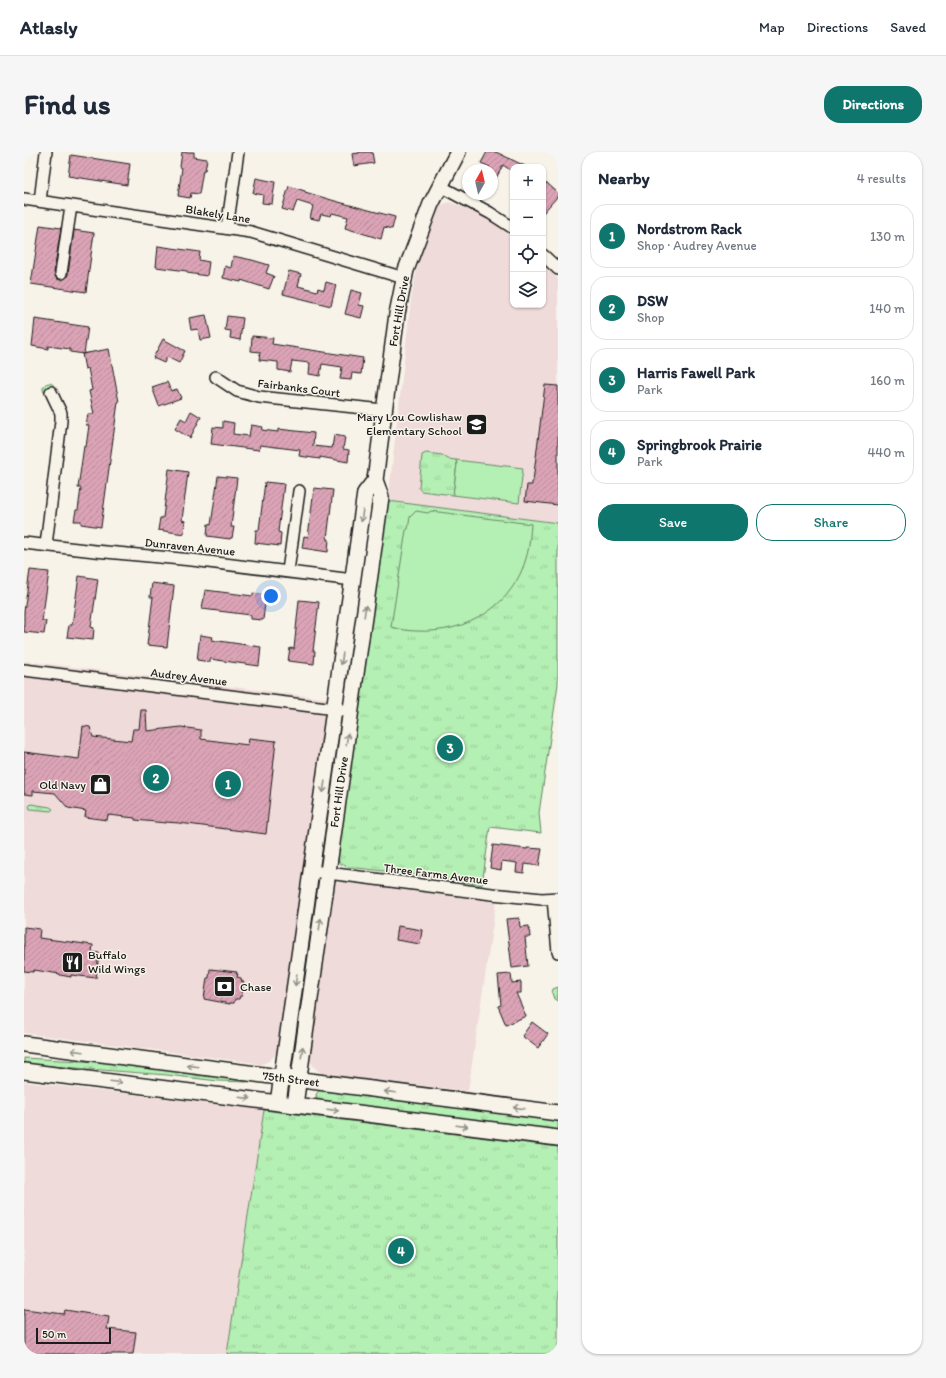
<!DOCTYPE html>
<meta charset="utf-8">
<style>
:root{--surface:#fff;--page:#f6f6f7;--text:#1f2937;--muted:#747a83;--line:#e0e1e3;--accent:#0f766e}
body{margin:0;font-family:Itim,sans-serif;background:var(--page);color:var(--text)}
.controls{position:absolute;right:12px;top:12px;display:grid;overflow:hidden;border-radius:8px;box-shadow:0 1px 3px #0004}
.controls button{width:36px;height:36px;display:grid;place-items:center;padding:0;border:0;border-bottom:1px solid var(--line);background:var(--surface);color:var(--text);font:20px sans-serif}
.compass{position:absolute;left:438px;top:12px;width:36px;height:36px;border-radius:50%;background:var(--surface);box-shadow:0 1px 3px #0004;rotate:8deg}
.scale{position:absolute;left:12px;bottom:10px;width:75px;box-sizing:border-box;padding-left:4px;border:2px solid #1c1c1c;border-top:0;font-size:11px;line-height:14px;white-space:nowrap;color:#1c1c1c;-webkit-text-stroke:3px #f7f3e8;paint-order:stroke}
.you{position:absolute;left:247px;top:444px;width:14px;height:14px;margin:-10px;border:3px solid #fff;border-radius:50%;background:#1a73e8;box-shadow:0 0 0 6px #1a73e833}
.badge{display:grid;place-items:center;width:26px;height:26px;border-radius:50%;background:var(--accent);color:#fff;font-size:13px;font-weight:700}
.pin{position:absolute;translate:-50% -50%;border:2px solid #fff;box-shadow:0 1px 4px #0006}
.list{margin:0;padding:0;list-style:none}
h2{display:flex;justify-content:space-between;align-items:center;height:52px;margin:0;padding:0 16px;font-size:17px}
h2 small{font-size:13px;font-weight:400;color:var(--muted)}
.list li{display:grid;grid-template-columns:26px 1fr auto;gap:12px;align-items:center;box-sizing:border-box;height:64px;margin:0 8px 8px;padding:0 8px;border:1px solid var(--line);border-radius:16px}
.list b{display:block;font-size:15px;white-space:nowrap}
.list p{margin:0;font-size:13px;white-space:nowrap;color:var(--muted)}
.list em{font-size:13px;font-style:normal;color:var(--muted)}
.actions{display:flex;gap:8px;padding:12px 16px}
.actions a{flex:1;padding:9px 0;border:1px solid var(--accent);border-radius:16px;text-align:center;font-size:14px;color:var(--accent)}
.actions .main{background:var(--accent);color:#fff}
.icon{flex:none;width:22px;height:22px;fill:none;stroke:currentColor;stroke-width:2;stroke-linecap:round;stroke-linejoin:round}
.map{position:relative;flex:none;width:534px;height:1202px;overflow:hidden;border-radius:16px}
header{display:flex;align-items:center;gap:24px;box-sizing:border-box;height:56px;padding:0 20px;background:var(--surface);border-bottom:1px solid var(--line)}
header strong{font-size:19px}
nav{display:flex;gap:22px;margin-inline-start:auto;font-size:14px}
.intro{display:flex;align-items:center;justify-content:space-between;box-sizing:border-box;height:96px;padding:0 24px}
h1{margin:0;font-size:28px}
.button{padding:10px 18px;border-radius:16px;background:var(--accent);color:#fff;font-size:14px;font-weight:700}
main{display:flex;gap:24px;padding:0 24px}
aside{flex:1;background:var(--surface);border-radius:16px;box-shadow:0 1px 3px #0004}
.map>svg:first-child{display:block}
.built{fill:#efdbd9}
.grass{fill:url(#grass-tufts);stroke:#688668}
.garden{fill:#b4efb3;stroke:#688668}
.building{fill:url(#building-hatch);stroke:#1c1c1c}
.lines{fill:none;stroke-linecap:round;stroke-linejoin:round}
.street-casing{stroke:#1c1c1c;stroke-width:14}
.secondary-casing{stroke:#1c1c1c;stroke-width:18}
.street{stroke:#f7f3e8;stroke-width:11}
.secondary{stroke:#f7f3e8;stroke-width:15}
.oneway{stroke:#94928c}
.labels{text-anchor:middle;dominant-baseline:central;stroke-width:3;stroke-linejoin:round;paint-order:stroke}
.street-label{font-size:12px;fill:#1c1c1c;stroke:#f7f3e8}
.poi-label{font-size:12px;fill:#1c1c1c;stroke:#f7f3e8;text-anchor:end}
</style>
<header>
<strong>Atlasly</strong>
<nav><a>Map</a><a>Directions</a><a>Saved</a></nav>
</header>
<div class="intro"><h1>Find us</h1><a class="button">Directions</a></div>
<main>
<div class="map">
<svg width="534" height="1202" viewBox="0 0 534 1202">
<defs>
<pattern id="grass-tufts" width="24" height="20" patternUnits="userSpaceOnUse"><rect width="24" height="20" fill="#b4efb3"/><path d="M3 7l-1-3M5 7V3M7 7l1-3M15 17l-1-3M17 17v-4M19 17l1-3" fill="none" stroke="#9acc99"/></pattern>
<pattern id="building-hatch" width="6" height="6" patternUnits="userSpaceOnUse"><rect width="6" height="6" fill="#dba3b6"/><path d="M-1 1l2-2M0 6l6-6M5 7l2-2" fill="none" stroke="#bb8c9c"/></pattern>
</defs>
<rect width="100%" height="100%" fill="#f7f3e8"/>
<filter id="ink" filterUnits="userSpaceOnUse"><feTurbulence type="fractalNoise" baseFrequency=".025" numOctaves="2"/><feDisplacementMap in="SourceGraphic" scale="8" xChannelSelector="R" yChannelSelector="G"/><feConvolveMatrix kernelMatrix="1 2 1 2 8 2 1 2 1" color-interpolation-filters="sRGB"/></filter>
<g filter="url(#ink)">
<path class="built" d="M425 50 447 58 467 69 489 86V153H519V113L534 127V371L364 349 387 148 392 121 396 106 416 54Z
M0 509 306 547 255 895 252 902 245 909 235 913 231 911 0 881Z
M317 730 472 750 444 939 300 922 294 919 287 911 285 905 308 734 312 731Z
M0 930 240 958 203 1202H0Z"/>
<path class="grass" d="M19 237a6 6 0 1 1 12 0a6 6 0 1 1-12 0Z
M402 301 418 303 424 307 432 308 433 312 429 343 397 339 395 336 398 303Z
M352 334 323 537H319L347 336Z
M364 349 534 371V532L515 661 517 681 466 675 458 733 405 724 324 715 315 711 314 701Z
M314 574 317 576 300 697 297 699Z
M7 652 26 655 29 657 27 659 6 657 5 654Z
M292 739 293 741 272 891 271 893 269 892Z
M534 835V849L530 847 528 841 529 837Z
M0 906 94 911 223 927V930L194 929 143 923 0 912Z
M296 938H299L534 967V979L293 949 292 942Z
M240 958 534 995V1202H203Z"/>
<path class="garden" d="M432 308 499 316 495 351 429 343 433 312Z
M392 359 404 361 407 359 507 372C506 382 506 393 503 403 490 454 443 482 392 479 384 479 375 477 367 475L382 378 384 377 386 365Z"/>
<path class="building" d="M158 0H170V5L183 7 181 18H179L175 42 167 41 166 46 154 44 158 16 156 15Z
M335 0H348L350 11 330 14 328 2 335 1Z
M463 0H472L503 15H489V20L479 13 468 34V18H464L466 15 457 11Z
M47 3 106 12 103 33 44 24Z
M232 26 251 30 248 52 238 51 239 43 229 41Z
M523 31 534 41V44L519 61V35Z
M265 34 281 39V40L311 49 371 65 368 77 360 75 357 87 321 76 324 65 308 61 307 64 297 62 295 68 286 66 289 54 273 49 269 60 258 57Z
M16 73 37 76 30 120 32 126 36 128 42 126 44 122 50 78 70 81 62 140 7 132Z
M134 94 176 100 175 108 185 110 183 124 163 121V119L132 115Z
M209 104 228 108 245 113 242 121 250 124 245 137 217 128V130L199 126 201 114 207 116Z
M265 119 277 122 274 134 293 139 294 136 300 138 302 130 312 133 307 154 259 142Z
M327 138 338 141 335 153 340 154 337 166 321 162Z
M182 163 187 186 176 188 174 177 167 178 165 166Z
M203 164 219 166 216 188 206 186 207 179 201 178Z
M11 167 64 175 60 202 46 200V197L24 194V197L8 194Z
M228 184 249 186 248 192 339 206 337 222 328 221 327 228 316 227 318 215 298 212 296 224 285 222 286 211 268 209 266 220 254 218V210L235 208 236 200 227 199Z
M139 187 161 199 155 211 143 205 140 211 129 206Z
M85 197 95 250H94L77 375 57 372V369H50L52 358H54L57 336H54L60 294 62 295 65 273H62L64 262H70L65 239 68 238 64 216 61 217 58 202Z
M143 230 147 239 153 237 157 246 135 254 128 235Z
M521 233 534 234V353L501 349 503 333H508V329H509Z
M167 259 177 265 166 286 151 277 157 266 162 269Z
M199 269 210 271 209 282 225 284 227 273 239 275 238 278 254 280V277L290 281 289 294 308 296 310 283 321 285 319 297 325 298 324 310 296 305V307L275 304 276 298 236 293 235 298 187 292 189 275 199 276Z
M145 317 164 320 158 368 161 369 160 382 134 378 136 366H139Z
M194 324 213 326 207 375H210L208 386H206V387L183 384 184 372 187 373Z
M241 330 260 332 254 380 257 381 256 394 231 391 232 378H235Z
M290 336 309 338 303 387H305L304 400 278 396 280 384 284 385Z
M6 418 25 420 18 469H22L20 482 0 480V460Z
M55 424 74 427 67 475 70 476 69 488 43 485 45 473H48Z
M128 431 150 434 143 495 123 493 129 445H126Z
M181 438 229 444V441L242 443 239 468 227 467V463L178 457Z
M275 448 295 450 289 499H291L290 512 264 509 266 496 270 497Z
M176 483 189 485 188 488 237 495 235 514 186 507V510L173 508Z
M117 558H122L123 579 157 575 177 578V587L224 593 225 586 252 589 242 682 155 671 142 670V671L111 668V666L84 663 83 668 61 665 62 659 44 656 31 641 9 639V643L0 642V600L55 607 59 574 66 575 69 585 107 589 109 577H115Z
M469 693 503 697V696L518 697 515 714 501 712 500 721 492 720 493 711 478 709 477 718 466 716Z
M495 766 496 775 505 774 506 785H501L504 814 488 816 482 767Z
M374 774 398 778 396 792 372 788Z
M0 775 16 777 15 786 69 793 68 800 75 801 72 826 47 823V825L36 823V822L10 818 9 820 0 819Z
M186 817 213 820 212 822H214L213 825 217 826 218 830H220L218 844H216L215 847H211L210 851H206V852L180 847 183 826H185Z
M487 822 488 831 497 830V841H492L502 864 482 873 474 854 477 853 474 823Z
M508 870 524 882 514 896 498 884Z
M0 1157 40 1162 41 1158 85 1165 83 1177 112 1180 109 1202H0Z"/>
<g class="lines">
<defs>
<path id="street" d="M416 34 466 61 489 76
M0 47 227 80 380 126
M16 49 22 0
M203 76 214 0
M519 103 534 117
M37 121 47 54
M192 225 213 239 235 245 359 258
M0 391 71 399 168 408 329 428
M22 393 37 269V261L27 240
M264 419 275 339
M0 518 327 559
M288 719 468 742 518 747 534 746
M529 747 534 800"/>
<path id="secondary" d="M0 892 534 961
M0 919 534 986
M254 951 341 341 351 328
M271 953 357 345 351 328 373 162 382 118 407 52 434 0"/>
</defs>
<use href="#street" class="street-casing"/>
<use href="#secondary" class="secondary-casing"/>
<use href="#street" class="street"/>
<use href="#secondary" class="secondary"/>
</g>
<defs><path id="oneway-shaft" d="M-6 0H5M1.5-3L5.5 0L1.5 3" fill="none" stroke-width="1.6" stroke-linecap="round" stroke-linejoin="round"/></defs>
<g class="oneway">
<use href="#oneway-shaft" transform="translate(338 364) rotate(98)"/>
<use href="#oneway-shaft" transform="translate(341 459) rotate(-82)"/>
<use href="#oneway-shaft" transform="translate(318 507) rotate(98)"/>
<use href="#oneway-shaft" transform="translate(323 587) rotate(-82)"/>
<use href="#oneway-shaft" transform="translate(300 635) rotate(98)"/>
<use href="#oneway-shaft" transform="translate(296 772) rotate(-82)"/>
<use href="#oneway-shaft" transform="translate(272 828) rotate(98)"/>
<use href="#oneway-shaft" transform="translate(53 899) rotate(-173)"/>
<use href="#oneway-shaft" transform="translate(278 900) rotate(-82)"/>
<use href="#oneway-shaft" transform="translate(169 914) rotate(-173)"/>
<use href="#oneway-shaft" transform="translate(92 930) rotate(7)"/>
<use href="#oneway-shaft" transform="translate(366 940) rotate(-173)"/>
<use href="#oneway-shaft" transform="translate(221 946) rotate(7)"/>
<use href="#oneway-shaft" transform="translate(495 956) rotate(-173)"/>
<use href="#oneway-shaft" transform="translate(309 958) rotate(7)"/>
<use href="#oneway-shaft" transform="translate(438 974) rotate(7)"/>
</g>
</g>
<defs>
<symbol id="school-square" viewBox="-11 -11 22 22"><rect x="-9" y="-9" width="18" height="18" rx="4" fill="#1c1c1c" stroke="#f7f3e8"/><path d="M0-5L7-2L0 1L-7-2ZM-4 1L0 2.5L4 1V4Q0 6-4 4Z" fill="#fff"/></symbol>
<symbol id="shop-square" viewBox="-11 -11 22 22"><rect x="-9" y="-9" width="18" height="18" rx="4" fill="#1c1c1c" stroke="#f7f3e8"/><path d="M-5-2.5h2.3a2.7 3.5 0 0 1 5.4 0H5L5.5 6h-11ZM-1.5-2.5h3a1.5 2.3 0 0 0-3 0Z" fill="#fff"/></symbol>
<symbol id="restaurant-square" viewBox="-11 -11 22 22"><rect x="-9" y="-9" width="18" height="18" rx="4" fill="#1c1c1c" stroke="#f7f3e8"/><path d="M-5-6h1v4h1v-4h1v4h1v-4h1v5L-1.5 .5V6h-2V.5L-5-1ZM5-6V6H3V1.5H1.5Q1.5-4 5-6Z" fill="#fff"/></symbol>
<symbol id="bank-square" viewBox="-11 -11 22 22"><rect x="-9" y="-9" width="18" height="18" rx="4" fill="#1c1c1c" stroke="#f7f3e8"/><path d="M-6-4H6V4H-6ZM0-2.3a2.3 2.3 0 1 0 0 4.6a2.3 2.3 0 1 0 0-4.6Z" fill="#fff"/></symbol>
</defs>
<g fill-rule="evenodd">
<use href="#school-square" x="440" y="260" width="25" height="25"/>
<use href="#shop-square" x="64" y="620" width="25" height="25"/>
<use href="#restaurant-square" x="36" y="798" width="25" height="25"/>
<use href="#bank-square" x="188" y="822" width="25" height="25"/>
</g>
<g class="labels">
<g class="street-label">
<text transform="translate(194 62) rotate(9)">Blakely Lane</text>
<text transform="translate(375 159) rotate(-80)">Fort Hill Drive</text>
<text transform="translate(275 236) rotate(7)">Fairbanks Court</text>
<text transform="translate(166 395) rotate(6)">Dunraven Avenue</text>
<text transform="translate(165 525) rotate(7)">Audrey Avenue</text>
<text transform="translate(315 640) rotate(-82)">Fort Hill Drive</text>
<text transform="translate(412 722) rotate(7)">Three Farms Avenue</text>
<text transform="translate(267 927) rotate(7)">75th Street</text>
</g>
<g class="poi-label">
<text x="438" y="265">Mary Lou Cowlishaw<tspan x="438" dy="14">Elementary School</tspan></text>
<text x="62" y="633">Old Navy</text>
<text x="64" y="803" text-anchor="start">Buffalo<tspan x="64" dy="14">Wild Wings</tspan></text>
<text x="216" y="835" text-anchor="start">Chase</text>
</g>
</g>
</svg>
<div class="controls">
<button>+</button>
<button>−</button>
<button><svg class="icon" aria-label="locate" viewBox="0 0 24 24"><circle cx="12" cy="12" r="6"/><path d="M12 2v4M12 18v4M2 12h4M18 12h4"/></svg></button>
<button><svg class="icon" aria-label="layers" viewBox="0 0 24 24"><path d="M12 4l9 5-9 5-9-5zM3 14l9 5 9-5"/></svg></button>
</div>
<svg class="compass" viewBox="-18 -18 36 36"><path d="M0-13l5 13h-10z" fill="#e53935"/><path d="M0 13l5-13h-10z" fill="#747a83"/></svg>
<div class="scale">50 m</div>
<div class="you"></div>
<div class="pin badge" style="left:204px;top:632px">1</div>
<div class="pin badge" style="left:132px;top:626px">2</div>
<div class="pin badge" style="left:426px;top:596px">3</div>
<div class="pin badge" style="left:377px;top:1099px">4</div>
</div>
<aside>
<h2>Nearby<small>4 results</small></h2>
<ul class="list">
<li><span class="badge">1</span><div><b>Nordstrom Rack</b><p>Shop · Audrey Avenue</p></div><em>130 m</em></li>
<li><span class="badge">2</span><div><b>DSW</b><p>Shop</p></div><em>140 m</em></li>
<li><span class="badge">3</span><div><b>Harris Fawell Park</b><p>Park</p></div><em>160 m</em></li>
<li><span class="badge">4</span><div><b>Springbrook Prairie</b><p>Park</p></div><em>440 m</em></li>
</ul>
<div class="actions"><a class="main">Save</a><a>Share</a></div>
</aside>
</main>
